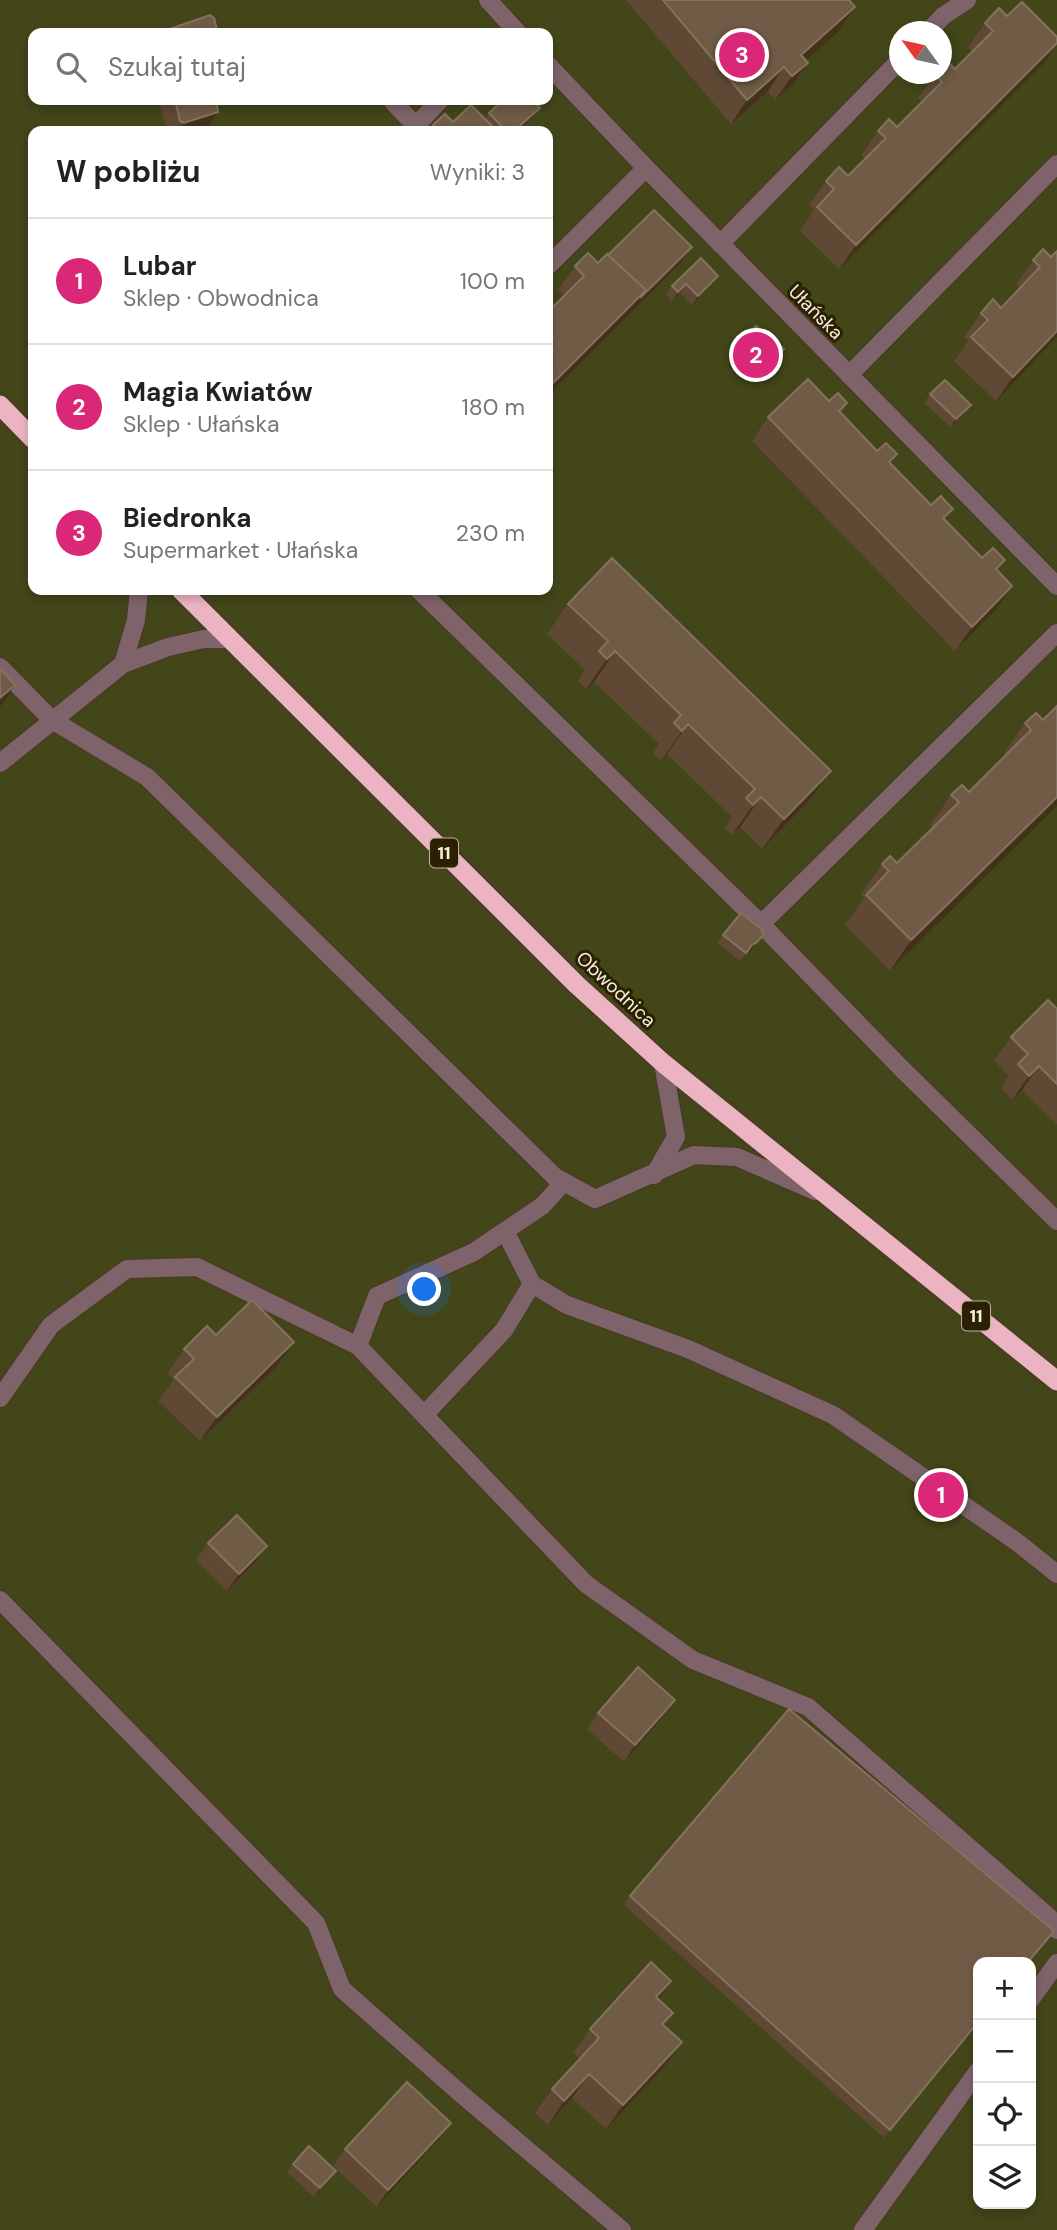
<!DOCTYPE html>
<html lang="pl">
<meta charset="utf-8">
<style>
:root{--surface:#fff;--page:#f2f2f2;--text:#222;--muted:#767676;--line:#e0e0e0;--accent:#db2777}
body{margin:0;font-family:"DM Sans",sans-serif;background:var(--page);color:var(--text)}
.controls{position:absolute;right:21px;bottom:21px;display:grid;overflow:hidden;border-radius:14px;box-shadow:0 4px 10px #0003}
.controls button{width:63px;height:63px;display:grid;place-items:center;padding:0;border:0;border-bottom:2px solid var(--line);background:var(--surface);color:var(--text);font:35px sans-serif}
.compass{position:absolute;left:889px;top:21px;width:63px;height:63px;border-radius:50%;background:var(--surface);box-shadow:0 4px 10px #0003;rotate:303deg}
.you{position:absolute;left:425px;top:1290px;width:24px;height:24px;margin:-18px;border:5px solid #fff;border-radius:50%;background:#1a73e8;box-shadow:0 0 0 10px #1a73e833}
.badge{display:grid;place-items:center;width:46px;height:46px;border-radius:50%;background:var(--accent);color:#fff;font-size:23px;font-weight:700}
.pin{position:absolute;translate:-50% -50%;border:4px solid #fff;box-shadow:0 2px 7px #0006}
.list{margin:0;padding:0;list-style:none}
h2{display:flex;justify-content:space-between;align-items:center;height:91px;margin:0;padding:0 28px;font-size:30px}
h2 small{font-size:23px;font-weight:400;color:var(--muted)}
.list li{display:grid;grid-template-columns:46px 1fr auto;gap:21px;align-items:center;box-sizing:border-box;height:126px;padding:0 28px;border-top:2px solid var(--line)}
.list b{display:block;font-size:26px;white-space:nowrap}
.list p{margin:0;font-size:23px;white-space:nowrap;color:var(--muted)}
.list em{font-size:23px;font-style:normal;color:var(--muted)}
.icon{flex:none;width:38px;height:38px;fill:none;stroke:currentColor;stroke-width:2;stroke-linecap:round;stroke-linejoin:round}
.map{position:relative;flex:none;width:1057px;height:2230px;overflow:hidden}
.search{position:absolute;background:var(--surface);box-shadow:0 4px 10px #0003;left:28px;top:28px;width:525px;height:77px;display:flex;align-items:center;gap:18px;box-sizing:border-box;padding:0 24px;border-radius:14px;color:var(--muted);font-size:26px}
.panel{position:absolute;background:var(--surface);box-shadow:0 4px 10px #0003;left:28px;top:126px;width:525px;height:469px;border-radius:14px}
.map>svg:first-child{display:block}
.green{fill:#424619;fill-rule:evenodd}
.lines{fill:none;stroke-linecap:round;stroke-linejoin:round}
.service-casing{stroke:#493d22;stroke-width:21}
.minor-casing{stroke:#493d22;stroke-width:21}
.trunk-casing{stroke:#493d22;stroke-width:23}
.service{stroke:#7f636b;stroke-width:18}
.minor{stroke:#7f636b;stroke-width:18}
.trunk{stroke:#ecb4c3;stroke-width:19}
.wall{fill:#5f4934}
.shaded-wall{fill:#443119}
.building{fill:#705b46;stroke:#85725e;stroke-width:2}
.labels{text-anchor:middle;dominant-baseline:central;stroke-width:6;stroke-linejoin:round;paint-order:stroke}
.shield{fill:#2c2003;stroke:#bbb29d;stroke-width:2}
.shield-label{font-size:18px;font-weight:bold;fill:#f8f0df}
.street-label{font-size:19px;fill:#f8f0df;stroke:#2c2003}
</style>
<div class="map">
<svg width="1057" height="2230" viewBox="0 0 1057 2230">
<rect width="100%" height="100%" fill="#2c2003"/>
<path class="green" d="M0 0H1057V2230H0ZM900 32H942V74H900ZM33 33H548V100H33ZM33 131H548V590H33ZM978 1962H1031V2204H978Z"/>
<g class="lines">
<defs>
<path id="service" d="M123 664 136 620 139 590
M0 667 52 720 147 777 555 1177 595 1199 694 1155 737 1157 815 1191
M0 763 123 664 168 647 204 639H229
M654 1175 676 1137 663 1063
M505 1231 532 1284 567 1305 688 1349 833 1415 1017 1542 1057 1574
M358 1346 377 1296 474 1252 542 1206 564 1182
M0 1398 51 1325 127 1269 197 1267 358 1346 586 1584 693 1660 808 1707 1049 1917 1057 1930
M424 1415 504 1330 532 1284
M0 1600 316 1923 342 1989 460 2093 622 2230
M1031 1999 1057 1963
M863 2230 978 2071"/>
<path id="minor" d="M488 0 518 33
M928 32 943 16 967 0
M548 65 646 168 1057 586
M393 102 416 126
M411 131 440 100
M720 244 900 60
M548 266 646 168
M849 375 1057 164
M419 590 761 924 901 1068 1057 1221
M761 924 1057 633"/>
<path id="trunk" d="M0 405 33 439
M181 590 577 985 663 1063 1057 1381"/>
</defs>
<use href="#service" class="service-casing"/>
<use href="#minor" class="minor-casing"/>
<use href="#trunk" class="trunk-casing"/>
<use href="#service" class="service"/>
<use href="#minor" class="minor"/>
<use href="#trunk" class="trunk"/>
</g>
<path class="wall" d="M626 0H849L855 7 838 32 805 60 791 87 775 100 768 91 731 124Z
M985 23 1043 64 839 269 800 231 814 210 809 205 826 181 848 176 865 159 861 155 878 131 897 127 922 102 918 98 935 74 955 69 972 52 968 47Z
M154 100H228L227 102 217 105 207 129 199 131H167L160 105Z
M489 113 534 116 518 131H429L433 125 485 119Z
M1057 251V337L996 401 954 361 968 341 964 337 981 313 1001 308 1020 288 1016 284 1033 260 1051 257Z
M608 255 680 264 548 395V312L564 296 558 290 575 266 598 263Z
M701 258 712 284 692 305 680 293 672 301 666 295 672 286Z
M740 344 784 349 763 376 734 353Z
M930 394 965 413 950 427 924 403Z
M829 401 847 403 841 413 931 505 953 509 945 520 982 558 1005 560 997 570 996 610 955 651 752 441 768 417Z
M568 604 831 771 809 801 762 849 740 827 732 835 725 828 732 817 667 754 661 761 653 753 659 744 594 682 586 689 578 681 585 670 547 634Z
M1057 706V806L890 971 845 925 864 898 861 894 882 864 897 863 933 828 930 825 951 795 969 792 1006 755 1004 753 1025 723 1043 720Z
M764 934 751 951 746 953 740 961 717 943 723 935Z
M1057 1009V1125L1022 1090 1012 1100 1001 1088 1009 1076 994 1061 1011 1037Z
M216 1335 277 1366 200 1441 158 1401 174 1379 167 1373 184 1349Z
M208 1543 267 1546 255 1563 227 1591 196 1560Z
M675 1700 663 1717 624 1762 587 1729 598 1713Z
M630 1896 1047 1939 1029 1962H978V2023L884 2138 624 1905Z
M658 1999 673 2013 664 2026 682 2042 665 2066 606 2129 572 2098 548 2125 535 2113 552 2089 580 2059 573 2053 590 2029Z
M439 2139 377 2207 333 2166 345 2149Z
M293 2164 330 2180 314 2197 287 2172Z"/>
<path class="shaded-wall" d="M855 7 838 32 790 74 801 55Z
M1057 43 1043 64 839 269 856 245Z
M808 63 791 87 775 100 792 76Z
M784 67 768 91 731 124 747 100Z
M210 100H228L227 102 202 110Z
M540 108 534 116 518 131H514Z
M218 112 207 129 199 131H178L184 123Z
M692 247 680 264 548 395V388L646 290Z
M718 276 712 284 692 305 698 296Z
M686 284 680 293 672 301 678 292Z
M1057 331V337L996 401 1013 377Z
M971 405 965 413 950 427 956 419Z
M1012 586 996 610 955 651 972 627Z
M615 651 594 682 586 689 607 659Z
M15 685 0 707V698Z
M688 724 667 754 661 761 682 731Z
M831 771 809 801 762 849 784 819Z
M761 797 740 827 732 835 753 805Z
M1057 797V806L890 971 911 940Z
M757 942 751 951 746 953 752 945Z
M1039 1066 1022 1090 1012 1100 1029 1076Z
M294 1342 277 1366 200 1441 217 1417Z
M267 1546 255 1563 227 1591 239 1574Z
M675 1700 663 1717 624 1762 635 1745Z
M671 1981 654 2005 656 1997Z
M978 2022V2023L884 2138 890 2130Z
M682 2042 665 2066 606 2129 623 2105Z
M589 2074 572 2098 548 2125 564 2101Z
M451 2123 439 2139 377 2207 388 2190Z
M336 2171 330 2180 314 2197 320 2188Z"/>
<path class="building" d="M663 0H849L855 7 801 55 808 63 792 76 784 67 747 100Z
M1022 2 1057 37V43L856 245 817 207 834 189 826 181 839 167 848 176 886 138 878 131 889 119 897 127 942 82 935 74H942V67L948 62 955 69 993 31 985 23 999 8 1007 16Z
M210 15 214 18 218 33H158Z
M175 100H216L218 112 184 123 180 121Z
M503 100H533L540 108 514 131H506L489 113Z
M471 105 497 131H439L433 125 445 114 453 122Z
M654 210 692 247 640 298 646 290 608 255Z
M1043 249 1051 257 1057 251V331L1013 377 971 337 988 320 981 313 993 299 1001 308 1040 267 1033 260Z
M588 253 598 263 607 254 646 290 548 388V312L584 276 575 266Z
M701 258 718 276 698 296 686 284 678 292 672 286Z
M756 326 784 349 769 368 740 344Z
M808 379 829 401 838 393 847 403 839 411 877 451 886 443 897 454 889 462 931 505 941 496 947 503 953 509 943 518 982 558 993 548 1005 560 996 569 1012 586 972 627 768 417Z
M945 380 971 405 956 419 930 394Z
M612 558 831 771 784 819 761 797 753 805 746 798 755 789 688 724 682 731 674 723 681 715 615 651 607 659 599 651 608 641 568 604Z
M0 669 15 685 0 698Z
M1057 706V797L911 940 866 895 889 871 882 864 890 856 897 863 959 802 951 795 962 785 969 792 1031 730 1025 723 1036 713 1043 720Z
M741 913 760 928 764 934 757 942 752 945 746 953 723 935Z
M1048 1000 1057 1009V1084L1039 1066 1029 1076 1018 1064 1028 1054 1011 1037Z
M252 1300 294 1342 217 1417 175 1377 194 1359 184 1349 207 1326 216 1335Z
M237 1515 267 1546 239 1574 208 1543Z
M638 1667 675 1700 635 1745 598 1713Z
M789 1709 1054 1931 1028 1962H978V2022L890 2130 630 1896Z
M651 1962 671 1981 656 1997 673 2013 662 2024 682 2042 623 2105 589 2074 564 2101 552 2089 599 2038 590 2029Z
M407 2082 451 2123 388 2190 345 2149Z
M309 2146 336 2171 320 2188 293 2164Z"/>
<g class="labels">
<g class="shield">
<rect x="430" y="838.5" width="28" height="29" rx="5"/>
<rect x="962" y="1301.5" width="28" height="29" rx="5"/>
</g>
<g class="shield-label">
<text x="444" y="853">11</text>
<text x="976" y="1316">11</text>
</g>
<g class="street-label">
<text transform="translate(816 312) rotate(45)">Ułańska</text>
<text transform="translate(616 989) rotate(43)">Obwodnica</text>
</g>
</g>
</svg>
<div class="controls">
<button>+</button>
<button>−</button>
<button><svg class="icon" aria-label="locate" viewBox="0 0 24 24"><circle cx="12" cy="12" r="6"/><path d="M12 2v4M12 18v4M2 12h4M18 12h4"/></svg></button>
<button><svg class="icon" aria-label="layers" viewBox="0 0 24 24"><path d="M12 4l9 5-9 5-9-5zM3 14l9 5 9-5"/></svg></button>
</div>
<svg class="compass" viewBox="-18 -18 36 36"><path d="M0-13l5 13h-10z" fill="#e53935"/><path d="M0 13l5-13h-10z" fill="#767676"/></svg>
<div class="you"></div>
<div class="pin badge" style="left:941px;top:1495px">1</div>
<div class="pin badge" style="left:756px;top:355px">2</div>
<div class="pin badge" style="left:742px;top:55px">3</div>
<div class="search"><svg class="icon" aria-label="search" viewBox="0 0 24 24"><circle cx="10" cy="10" r="6"/><path d="M15 15l6 6"/></svg>Szukaj tutaj</div>
<section class="panel">
<h2>W pobliżu<small>Wyniki: 3</small></h2>
<ul class="list">
<li><span class="badge">1</span><div><b>Lubar</b><p>Sklep · Obwodnica</p></div><em>100 m</em></li>
<li><span class="badge">2</span><div><b>Magia Kwiatów</b><p>Sklep · Ułańska</p></div><em>180 m</em></li>
<li><span class="badge">3</span><div><b>Biedronka</b><p>Supermarket · Ułańska</p></div><em>230 m</em></li>
</ul>
</section>
</div>
